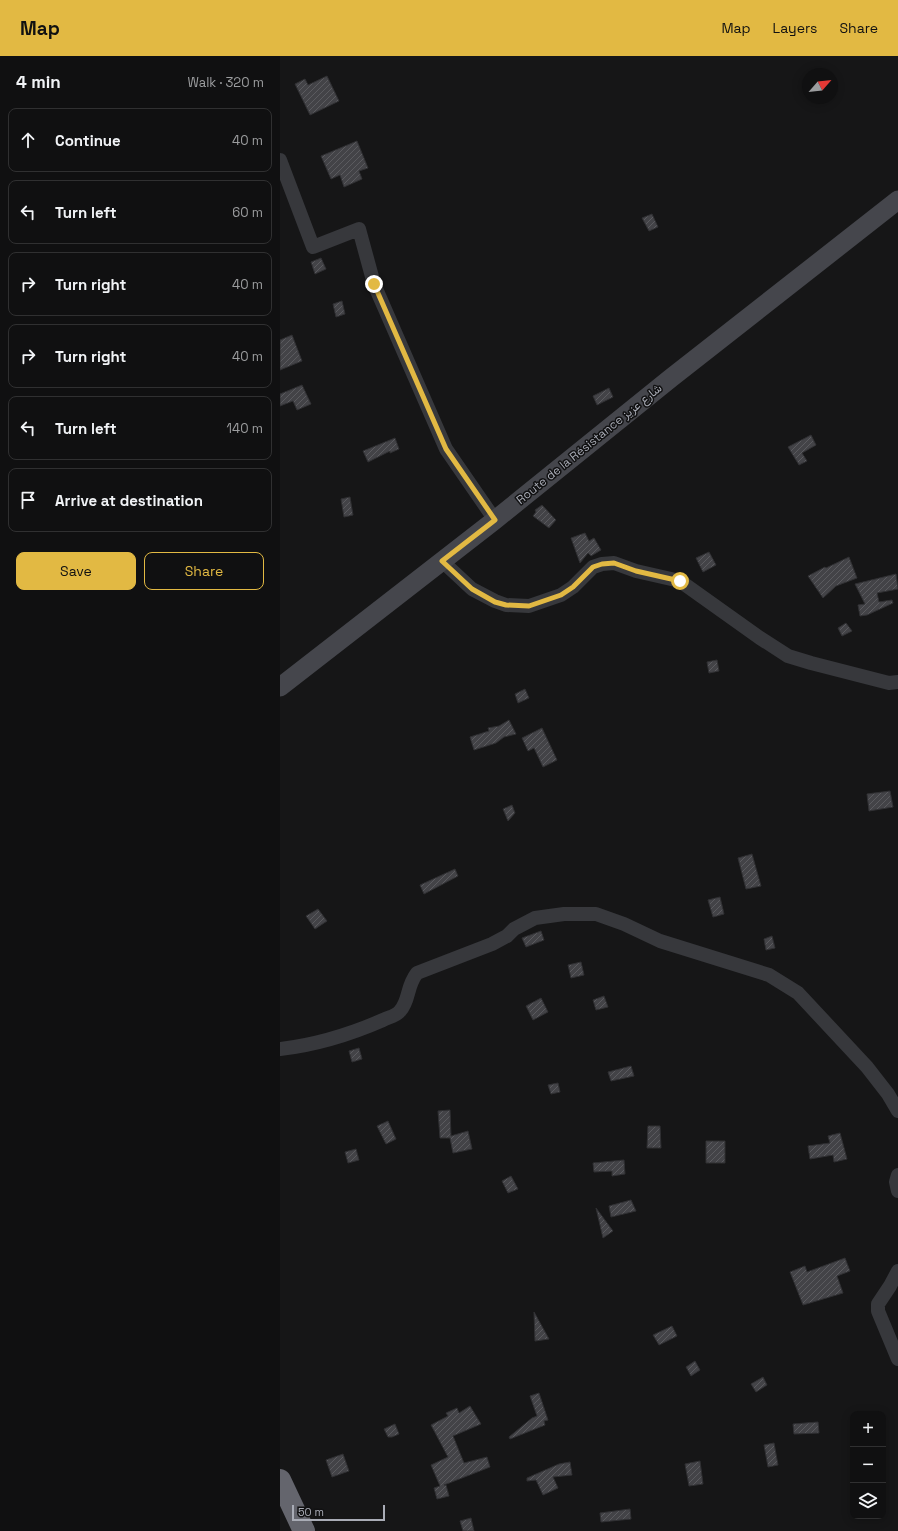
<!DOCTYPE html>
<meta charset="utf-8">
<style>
:root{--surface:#101011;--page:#19191a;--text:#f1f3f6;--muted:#9c9d9f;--line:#303031;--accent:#e2b943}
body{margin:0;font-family:"Space Grotesk",Vazirmatn,sans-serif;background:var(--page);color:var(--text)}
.controls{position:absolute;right:12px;bottom:12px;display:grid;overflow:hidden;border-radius:8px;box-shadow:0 2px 10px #0003}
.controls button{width:36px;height:36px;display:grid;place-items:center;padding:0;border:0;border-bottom:1px solid var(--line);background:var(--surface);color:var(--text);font:20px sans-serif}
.compass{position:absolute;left:522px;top:12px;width:36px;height:36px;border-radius:50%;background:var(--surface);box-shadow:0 2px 10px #0003;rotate:62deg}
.scale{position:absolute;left:12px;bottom:10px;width:93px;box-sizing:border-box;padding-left:4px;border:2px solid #a9acb6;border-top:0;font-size:11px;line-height:14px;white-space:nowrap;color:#a9acb6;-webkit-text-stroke:3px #111112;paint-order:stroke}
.stop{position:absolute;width:12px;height:12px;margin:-9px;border:3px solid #e2b943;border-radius:50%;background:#fff}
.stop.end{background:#e2b943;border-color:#fff;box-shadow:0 1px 4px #0008}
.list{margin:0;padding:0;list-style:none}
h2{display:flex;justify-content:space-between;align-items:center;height:52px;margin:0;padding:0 16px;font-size:17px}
h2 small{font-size:13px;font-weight:400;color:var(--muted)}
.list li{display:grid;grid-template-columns:26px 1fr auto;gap:12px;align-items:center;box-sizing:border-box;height:64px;margin:0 8px 8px;padding:0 8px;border:1px solid var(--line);border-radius:8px}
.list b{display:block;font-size:15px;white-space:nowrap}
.list em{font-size:13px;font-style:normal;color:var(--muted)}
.actions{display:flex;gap:8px;padding:12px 16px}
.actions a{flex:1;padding:9px 0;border:1px solid var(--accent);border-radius:8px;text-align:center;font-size:14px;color:var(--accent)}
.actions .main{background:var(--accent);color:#111}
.icon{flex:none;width:22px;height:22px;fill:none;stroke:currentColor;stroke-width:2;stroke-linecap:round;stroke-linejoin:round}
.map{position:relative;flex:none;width:618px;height:1475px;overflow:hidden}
header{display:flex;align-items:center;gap:24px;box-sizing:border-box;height:56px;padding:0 20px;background:var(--accent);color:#111}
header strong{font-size:19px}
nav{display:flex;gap:22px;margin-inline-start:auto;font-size:14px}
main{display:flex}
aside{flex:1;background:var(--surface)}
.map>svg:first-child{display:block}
.building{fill:url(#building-hatch);stroke:#303033}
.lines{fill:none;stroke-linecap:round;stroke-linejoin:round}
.street{stroke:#37383c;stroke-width:14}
.secondary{stroke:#45464c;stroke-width:19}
.highway{stroke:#64656d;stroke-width:22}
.route{stroke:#e2b943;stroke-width:5}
.labels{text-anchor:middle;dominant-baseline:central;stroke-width:3;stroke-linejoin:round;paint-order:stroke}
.street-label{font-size:12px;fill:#a9acb6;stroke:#111112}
</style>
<header>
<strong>Map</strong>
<nav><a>Map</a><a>Layers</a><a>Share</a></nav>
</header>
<main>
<aside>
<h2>4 min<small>Walk · 320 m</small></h2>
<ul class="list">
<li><svg class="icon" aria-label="ahead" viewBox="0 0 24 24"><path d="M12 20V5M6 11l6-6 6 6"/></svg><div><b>Continue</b></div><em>40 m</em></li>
<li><svg class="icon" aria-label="left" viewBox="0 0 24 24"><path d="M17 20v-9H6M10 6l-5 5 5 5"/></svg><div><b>Turn left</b></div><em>60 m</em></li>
<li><svg class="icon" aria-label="right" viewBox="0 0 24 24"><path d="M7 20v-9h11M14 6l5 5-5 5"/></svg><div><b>Turn right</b></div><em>40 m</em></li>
<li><svg class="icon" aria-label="right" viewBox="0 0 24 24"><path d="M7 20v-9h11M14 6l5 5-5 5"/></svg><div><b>Turn right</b></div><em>40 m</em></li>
<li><svg class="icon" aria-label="left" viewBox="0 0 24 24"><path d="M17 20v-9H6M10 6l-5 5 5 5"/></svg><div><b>Turn left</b></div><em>140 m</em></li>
<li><svg class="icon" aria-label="arrive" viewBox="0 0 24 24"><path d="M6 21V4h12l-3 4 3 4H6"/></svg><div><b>Arrive at destination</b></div></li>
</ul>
<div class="actions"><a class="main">Save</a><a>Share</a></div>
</aside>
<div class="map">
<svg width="618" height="1475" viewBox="0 0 618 1475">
<defs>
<pattern id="building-hatch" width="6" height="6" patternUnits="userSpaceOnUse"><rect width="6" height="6" fill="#434347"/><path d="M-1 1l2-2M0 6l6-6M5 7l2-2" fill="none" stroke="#5b5b5f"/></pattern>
</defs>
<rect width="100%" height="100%" fill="#161617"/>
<path class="building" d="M47 20 59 45 30 59 15 28 25 23 28 29Z
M77 85 88 112 79 115 82 123 64 131 60 119 51 123 41 100Z
M372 158 378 171 369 175 362 162Z
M41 202 46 213 35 218 31 206Z
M62 245 65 258 56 261 53 248Z
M12 279 22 305 0 314V284Z
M22 329 31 348 17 354 13 345 0 350V338Z
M329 332 333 341 317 349 313 340Z
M531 379 536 389 522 397 527 405 519 409 508 391Z
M115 382 119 393 110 397V395L88 406 83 395Z
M70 441 73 459 64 461 61 443Z
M262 449 276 464 269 472 253 460 256 456 255 454Z
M305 477 309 485 314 482 321 494 311 500 308 497 300 507 291 482Z
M429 496 436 509 423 516 416 502Z
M569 501 577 522 556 530 543 542 528 520 545 511 546 512Z
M616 518 618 533 597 537 599 546 612 544 613 547 587 559 580 560 578 549 585 548 575 528Z
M566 567 572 575 562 580 558 572Z
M437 604 439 615 429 617 427 606Z
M245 633 249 642 238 647 235 638Z
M229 664 236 678 224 681 216 687 194 694 190 681 209 675 208 672 219 670Z
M262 672 277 704 263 711 254 692 248 695 242 682Z
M610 735 613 751 589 755 587 738Z
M232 749 235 757 228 765 223 753Z
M472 798 481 830 466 833 458 802Z
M175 813 178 820 144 838 140 829Z
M440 841 444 858 433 861 428 844Z
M38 853 47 865 35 873 26 860Z
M261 875 264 884 246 891 242 882Z
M492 880 495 892 486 894 484 883Z
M301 906 304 919 291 922 288 909Z
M324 940 328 951 316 954 313 944Z
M261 942 268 956 253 964 246 950Z
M79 992 82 1003 72 1006 69 995Z
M351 1010 354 1020 331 1025 328 1016Z
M278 1027 280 1036 271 1038 268 1029Z
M170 1054 171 1080 188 1075 192 1093 173 1097 170 1082H160L158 1055Z
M108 1065 116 1083 106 1088 97 1070Z
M368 1070H380L381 1092H367Z
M560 1077 567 1103 554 1106 553 1099 530 1103 528 1090 550 1087 548 1080Z
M426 1085H445V1107H426Z
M76 1093 79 1104 68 1107 65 1096Z
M344 1104 345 1118 332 1120V1115L314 1116 313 1107Z
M231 1120 238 1133 228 1137 222 1125Z
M351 1144 356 1155 331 1161 329 1150Z
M316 1152 333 1175 323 1182Z
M565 1202 570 1215 557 1220 563 1237 523 1249 510 1216 525 1210 527 1216Z
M254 1256 269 1283 255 1285Z
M392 1270 397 1280 379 1289 373 1279Z
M415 1305 420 1314 411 1320 406 1311Z
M483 1321 487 1329 476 1336 471 1328Z
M259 1337 268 1364 264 1365 265 1369 230 1383 229 1381 252 1362 257 1360 250 1340Z
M190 1350 201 1368 173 1380 184 1407 207 1401 210 1411 164 1429H166L169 1440 157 1443 154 1432 160 1430 151 1409 168 1401 151 1369 168 1360 166 1357 177 1352 179 1357Z
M538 1366 539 1377 514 1378 513 1368Z
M115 1368 119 1378 112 1381H108L104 1373Z
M494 1387 498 1409 488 1411 484 1389Z
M63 1398 69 1415 52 1421 46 1404Z
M420 1405 423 1428 409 1430 405 1408Z
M290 1406 292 1419 273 1421 278 1432 263 1439 256 1424 247 1425V1422L279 1408Z
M350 1453 351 1463 321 1466 320 1457Z
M191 1462 194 1475H183L180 1465Z"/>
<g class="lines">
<path class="street" d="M0 104 33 191 79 173 94 228 166 393 215 464
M162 505 192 533 215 545 226 549 249 550 281 539 293 531 313 511 322 508 334 507 356 515 400 525 480 582 508 600 531 607 609 627 618 626
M0 993C35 989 71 978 103 964 109 961 116 960 120 955 130 944 126 931 137 917L212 888 227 880 234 873 255 862 284 858H316L344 868 380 885 489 919 518 937 587 1011 608 1038 618 1055
M618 1119 616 1126 618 1135
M618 1215 610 1230 598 1248V1255L618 1303"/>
<path class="secondary" d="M0 631 215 464 391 322 618 144"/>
<path class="highway" d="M0 1424 24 1475"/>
</g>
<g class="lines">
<path class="route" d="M94 228 166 393 215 464 162 505 192 533 215 546 226 549 249 550 281 539 293 531 313 511 322 508 334 507 356 515 400 525"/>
</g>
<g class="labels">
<g class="street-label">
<text transform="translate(309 388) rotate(-39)">Route de la Résistance شارع عزيز</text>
</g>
</g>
</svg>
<div class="controls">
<button>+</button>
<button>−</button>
<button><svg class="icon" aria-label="layers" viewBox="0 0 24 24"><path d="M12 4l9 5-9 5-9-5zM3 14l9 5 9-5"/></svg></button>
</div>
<svg class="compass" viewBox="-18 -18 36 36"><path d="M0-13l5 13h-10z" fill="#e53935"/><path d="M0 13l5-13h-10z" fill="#9c9d9f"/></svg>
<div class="scale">50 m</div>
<div class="stop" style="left:400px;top:525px"></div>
<div class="stop end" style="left:94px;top:228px"></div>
</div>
</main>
